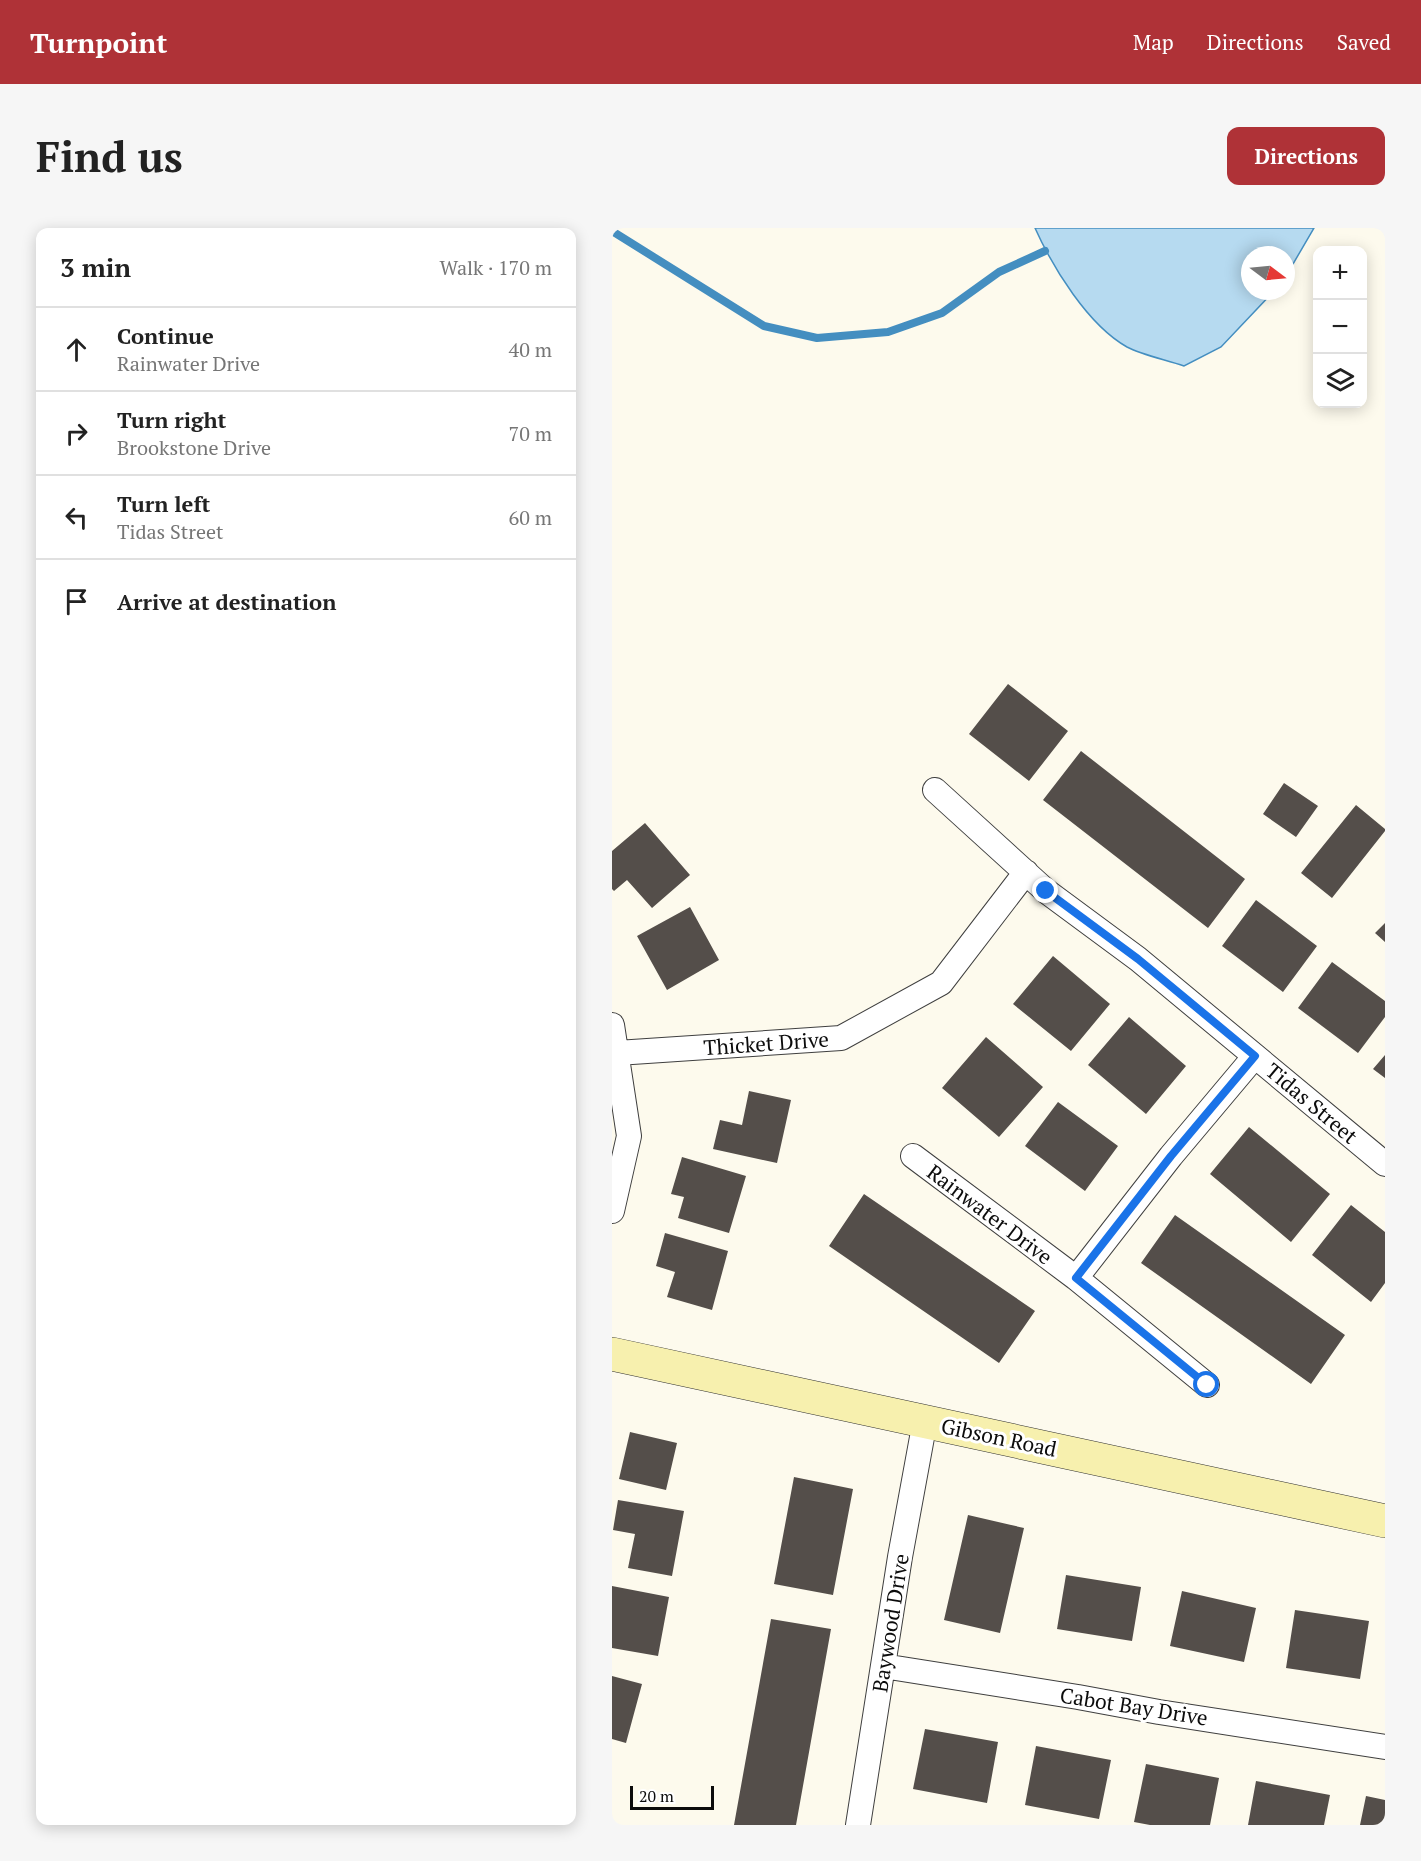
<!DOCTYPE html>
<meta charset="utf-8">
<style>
:root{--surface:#fff;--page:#f6f6f6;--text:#222;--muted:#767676;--line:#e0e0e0;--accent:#af3237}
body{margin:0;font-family:"PT Serif",serif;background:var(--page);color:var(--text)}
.controls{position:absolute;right:18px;top:18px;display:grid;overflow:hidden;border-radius:12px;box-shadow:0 3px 15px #0003}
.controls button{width:54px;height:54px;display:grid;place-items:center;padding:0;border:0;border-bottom:2px solid var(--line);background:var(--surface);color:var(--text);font:30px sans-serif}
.compass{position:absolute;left:629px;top:18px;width:54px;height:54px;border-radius:50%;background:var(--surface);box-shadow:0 3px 15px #0003;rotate:106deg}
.scale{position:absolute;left:18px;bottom:15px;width:84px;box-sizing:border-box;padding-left:6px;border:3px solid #0c0c0c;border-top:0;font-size:16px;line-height:21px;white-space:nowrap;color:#0c0c0c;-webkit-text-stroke:4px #fff;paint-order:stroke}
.stop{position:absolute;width:18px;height:18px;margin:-14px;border:4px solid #1a73e8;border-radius:50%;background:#fff}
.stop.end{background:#1a73e8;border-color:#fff;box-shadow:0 2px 6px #0008}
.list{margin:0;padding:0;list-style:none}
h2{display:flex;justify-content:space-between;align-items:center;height:78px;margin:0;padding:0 24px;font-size:26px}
h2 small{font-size:20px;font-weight:400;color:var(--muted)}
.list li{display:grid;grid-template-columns:39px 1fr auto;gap:18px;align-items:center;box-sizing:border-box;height:84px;padding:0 24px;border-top:2px solid var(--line)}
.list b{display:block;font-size:22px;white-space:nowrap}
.list p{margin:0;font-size:20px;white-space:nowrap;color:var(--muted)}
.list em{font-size:20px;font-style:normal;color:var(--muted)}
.icon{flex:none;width:33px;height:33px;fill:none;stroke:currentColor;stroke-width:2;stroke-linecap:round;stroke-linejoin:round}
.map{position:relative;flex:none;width:773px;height:1597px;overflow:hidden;border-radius:12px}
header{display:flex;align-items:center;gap:36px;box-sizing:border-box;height:84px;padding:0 30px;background:var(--accent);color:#fff}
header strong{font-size:28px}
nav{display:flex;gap:33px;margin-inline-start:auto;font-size:21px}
.intro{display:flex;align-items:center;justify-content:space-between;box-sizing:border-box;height:144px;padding:0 36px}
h1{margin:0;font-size:42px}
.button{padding:15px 27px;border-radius:12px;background:var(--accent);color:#fff;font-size:21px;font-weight:700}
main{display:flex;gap:36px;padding:0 36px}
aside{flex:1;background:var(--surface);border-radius:12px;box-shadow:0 3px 15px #0003}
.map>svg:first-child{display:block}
.water{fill:#b6daf0;stroke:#448ec0;stroke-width:1.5}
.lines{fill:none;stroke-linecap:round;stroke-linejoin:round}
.stream{stroke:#448ec0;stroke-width:8}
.building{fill:#544e4a}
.street-casing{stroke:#3f3f3f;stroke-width:26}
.secondary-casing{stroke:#2e2e2e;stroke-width:34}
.street{stroke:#fff;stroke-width:24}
.secondary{stroke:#f7f0ae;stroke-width:33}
.route{stroke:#1a73e8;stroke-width:8}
.labels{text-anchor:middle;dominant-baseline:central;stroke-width:6;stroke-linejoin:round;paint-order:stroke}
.street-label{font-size:21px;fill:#0c0c0c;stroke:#fff}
</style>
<header>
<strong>Turnpoint</strong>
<nav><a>Map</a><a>Directions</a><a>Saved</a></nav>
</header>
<div class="intro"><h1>Find us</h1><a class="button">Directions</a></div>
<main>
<aside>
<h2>3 min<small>Walk · 170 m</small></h2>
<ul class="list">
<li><svg class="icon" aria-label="ahead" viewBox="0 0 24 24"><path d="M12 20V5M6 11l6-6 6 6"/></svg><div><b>Continue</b><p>Rainwater Drive</p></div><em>40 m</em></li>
<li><svg class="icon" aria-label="right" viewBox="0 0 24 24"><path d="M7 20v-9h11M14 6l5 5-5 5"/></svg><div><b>Turn right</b><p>Brookstone Drive</p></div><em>70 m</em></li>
<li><svg class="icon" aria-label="left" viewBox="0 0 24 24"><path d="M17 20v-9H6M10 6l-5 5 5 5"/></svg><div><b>Turn left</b><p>Tidas Street</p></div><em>60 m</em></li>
<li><svg class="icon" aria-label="arrive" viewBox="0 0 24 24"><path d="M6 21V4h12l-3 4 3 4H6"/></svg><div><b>Arrive at destination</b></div></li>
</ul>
</aside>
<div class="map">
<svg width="773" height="1597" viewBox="0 0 773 1597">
<rect width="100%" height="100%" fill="#fdfaed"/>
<path class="water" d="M423 0H702L674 48V27H638V63H662L609 119 572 138C555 132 530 127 515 119 476 97 441 40 423 0Z"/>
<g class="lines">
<path class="stream" d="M0 3 152 98 205 110 276 104 330 85 387 44 433 23"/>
</g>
<path class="building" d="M396 456 456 503 417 553 357 506Z
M469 523 633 651 596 700 431 572Z
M672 555 706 578 684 609 651 586Z
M744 577 773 601V603L720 670 689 645Z
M33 595 78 647 40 680 15 652 2 663 0 661V623Z
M644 672 705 718 671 764 610 718Z
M78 679 107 732 55 762 25 708Z
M773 695V714L763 705Z
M441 728 498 776 459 823 401 776Z
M720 734 773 773V789L746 825 686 780Z
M517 789 574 838 534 886 476 837Z
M374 809 431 859 387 909 330 860Z
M773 827V850L761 841Z
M137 863 179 872 165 935 101 921 108 892 130 897Z
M446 874 506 918 473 963 413 918Z
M637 899 718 966 679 1014 598 946Z
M70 929 134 948 117 1005 66 990 72 969 59 966Z
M252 966 423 1083 387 1135 217 1018Z
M739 977 773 1004V1055L759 1074 700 1027Z
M563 987 733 1107 699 1156 529 1035Z
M53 1005 116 1023 100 1082 55 1069 63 1044 44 1038Z
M18 1204 65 1215 54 1262 7 1251Z
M182 1249 241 1261 221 1367 162 1356Z
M6 1272 72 1283 60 1348 16 1340 23 1306 1 1302Z
M356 1287 412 1300 388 1405 332 1392Z
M454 1347 529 1359 520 1413 445 1401Z
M0 1358 57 1369 46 1428 0 1420Z
M570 1363 644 1380 632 1434 558 1418Z
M683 1382 757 1393 748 1451 674 1440Z
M159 1391 219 1401 184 1597H122Z
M0 1448 30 1456 14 1515 0 1511Z
M313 1501 386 1514 375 1575 301 1561Z
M424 1518 499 1532 487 1591 413 1577Z
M534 1536 607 1550 598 1597H538L522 1594Z
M644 1553 718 1567 712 1597H636Z
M754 1568 773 1572V1597H748Z"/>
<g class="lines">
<defs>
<path id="street" d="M323 562 434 663 526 731 773 936
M0 797 17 908 0 983
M5 825 229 810 329 755 414 644
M301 928 464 1050 595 1157
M464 1050 559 928 643 828
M271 1438 466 1469 547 1484 773 1519
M246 1597 288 1329 313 1193"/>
<path id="secondary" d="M0 1126 773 1293"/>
</defs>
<use href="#street" class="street-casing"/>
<use href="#secondary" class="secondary-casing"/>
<use href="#street" class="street"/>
<use href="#secondary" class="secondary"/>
</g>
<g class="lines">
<path class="route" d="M434 663 526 731 643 828 559 928 464 1050 595 1157"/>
</g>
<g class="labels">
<g class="street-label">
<text transform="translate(154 815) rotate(-4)">Thicket Drive</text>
<text transform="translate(700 875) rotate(40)">Tidas Street</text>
<text transform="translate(378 986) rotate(37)">Rainwater Drive</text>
<text transform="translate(387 1209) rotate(12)">Gibson Road</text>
<text transform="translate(278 1395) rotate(-81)">Baywood Drive</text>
<text transform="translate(522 1478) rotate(9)">Cabot Bay Drive</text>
</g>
</g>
</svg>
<div class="controls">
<button>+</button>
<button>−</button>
<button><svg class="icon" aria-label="layers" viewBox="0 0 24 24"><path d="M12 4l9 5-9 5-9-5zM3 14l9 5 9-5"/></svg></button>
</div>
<svg class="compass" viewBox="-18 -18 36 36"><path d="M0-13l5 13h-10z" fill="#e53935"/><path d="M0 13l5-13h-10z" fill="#767676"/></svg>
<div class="scale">20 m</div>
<div class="stop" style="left:595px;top:1157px"></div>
<div class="stop end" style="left:434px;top:663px"></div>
</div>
</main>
